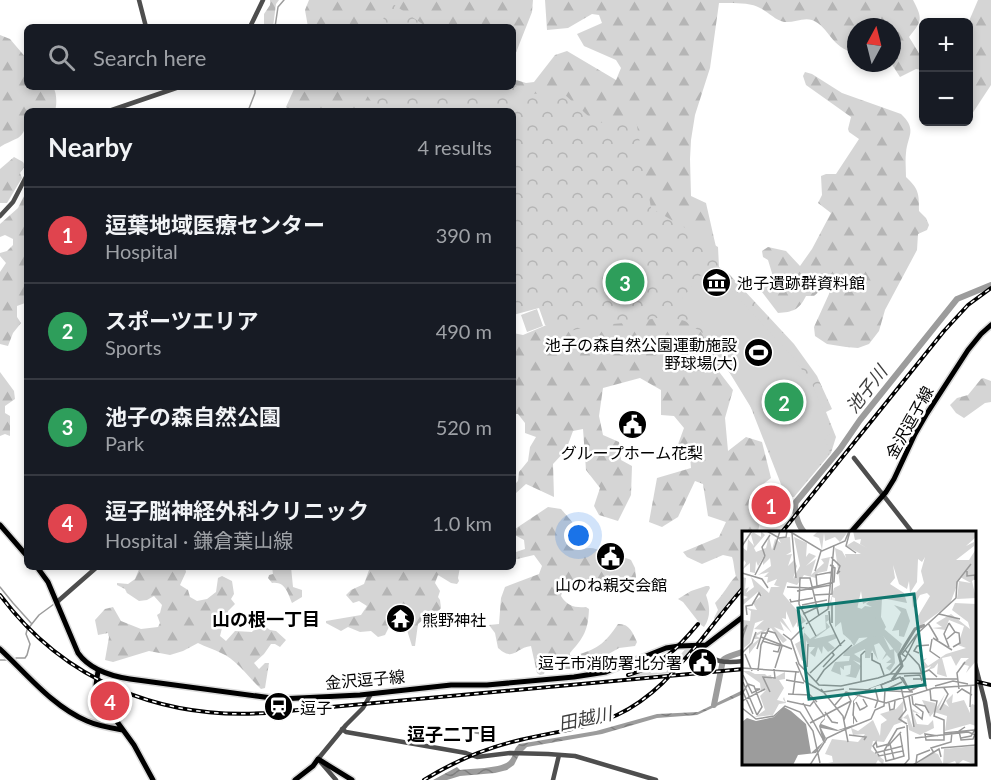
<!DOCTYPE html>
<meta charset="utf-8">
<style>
:root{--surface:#171b24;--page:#20242c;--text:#f1f3f6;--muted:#9ea1a6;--line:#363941;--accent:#858687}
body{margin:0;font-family:Lato,"Noto Sans JP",sans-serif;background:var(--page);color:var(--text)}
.controls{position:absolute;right:18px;top:18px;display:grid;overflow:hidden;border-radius:9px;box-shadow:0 3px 9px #0003}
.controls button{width:54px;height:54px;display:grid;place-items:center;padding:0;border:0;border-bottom:2px solid var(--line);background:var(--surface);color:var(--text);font:30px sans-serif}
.compass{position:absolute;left:847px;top:18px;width:54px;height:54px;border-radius:50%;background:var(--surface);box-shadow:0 3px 9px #0003;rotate:7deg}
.you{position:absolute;left:579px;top:536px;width:21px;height:21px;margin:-15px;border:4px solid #fff;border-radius:50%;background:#1a73e8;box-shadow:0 0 0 9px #1a73e833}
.badge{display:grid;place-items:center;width:39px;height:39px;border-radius:50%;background:var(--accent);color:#fff;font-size:20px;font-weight:700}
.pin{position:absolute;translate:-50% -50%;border:3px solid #fff;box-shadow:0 2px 6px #0006}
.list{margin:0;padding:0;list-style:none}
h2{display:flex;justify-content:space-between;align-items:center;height:78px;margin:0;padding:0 24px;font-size:26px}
h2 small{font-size:20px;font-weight:400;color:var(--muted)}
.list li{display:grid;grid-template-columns:39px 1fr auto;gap:18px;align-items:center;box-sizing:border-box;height:96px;padding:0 24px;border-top:2px solid var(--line)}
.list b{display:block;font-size:22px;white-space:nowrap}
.list p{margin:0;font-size:20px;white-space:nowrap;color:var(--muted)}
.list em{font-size:20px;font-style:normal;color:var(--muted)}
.icon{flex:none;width:33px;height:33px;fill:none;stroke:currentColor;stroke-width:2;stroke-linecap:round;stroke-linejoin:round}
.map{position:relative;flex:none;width:991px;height:780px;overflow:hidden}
.search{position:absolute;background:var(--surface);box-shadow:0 3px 9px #0003;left:24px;top:24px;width:492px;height:66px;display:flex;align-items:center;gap:15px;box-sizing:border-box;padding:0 21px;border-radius:9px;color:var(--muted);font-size:22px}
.panel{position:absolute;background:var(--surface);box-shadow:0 3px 9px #0003;left:24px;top:108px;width:492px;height:462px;border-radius:9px}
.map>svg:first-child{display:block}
.grass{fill:url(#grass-tufts)}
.forest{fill:url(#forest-firs)}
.park{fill:url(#park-crowns)}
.pitch{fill:#d5d5d5}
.water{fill:url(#water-waves)}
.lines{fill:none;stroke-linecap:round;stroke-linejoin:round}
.stream{stroke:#9c9c9c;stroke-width:1.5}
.river{stroke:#9c9c9c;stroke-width:6}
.major-casing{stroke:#dbdbdb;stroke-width:8}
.minor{stroke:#4e4e4e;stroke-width:4.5}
.major{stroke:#000;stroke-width:5}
.rail-casing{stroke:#000;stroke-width:4}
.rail{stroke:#fff;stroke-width:1.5;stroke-dasharray:4.5;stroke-linecap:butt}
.labels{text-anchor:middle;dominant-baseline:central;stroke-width:5;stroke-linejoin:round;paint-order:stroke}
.poi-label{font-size:16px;fill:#000;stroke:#fff;text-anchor:start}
.street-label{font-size:16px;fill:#000;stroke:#fff}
.water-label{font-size:18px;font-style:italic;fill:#3d3d3d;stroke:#fff}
.neighbourhood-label{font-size:18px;font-weight:bold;fill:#000;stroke:#fff}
.inset-river{fill:none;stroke:#9c9c9c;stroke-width:3}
.inset-road{fill:none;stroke:#999;stroke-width:1.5}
.view{fill:#0f766e;fill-opacity:0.15;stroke:#0f766e;stroke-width:3}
.inset-edge{fill:none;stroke:#000;stroke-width:3}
</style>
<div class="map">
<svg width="991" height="780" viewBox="0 0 991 780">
<defs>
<pattern id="grass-tufts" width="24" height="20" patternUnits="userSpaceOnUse" patternTransform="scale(1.5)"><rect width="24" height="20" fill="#d5d5d5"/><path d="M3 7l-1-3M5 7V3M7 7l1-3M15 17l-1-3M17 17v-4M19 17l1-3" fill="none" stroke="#b5b5b5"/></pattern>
<pattern id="forest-firs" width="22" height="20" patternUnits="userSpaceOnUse" patternTransform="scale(1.5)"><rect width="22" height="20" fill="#d5d5d5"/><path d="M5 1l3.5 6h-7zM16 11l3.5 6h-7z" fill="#b5b5b5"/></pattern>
<pattern id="park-crowns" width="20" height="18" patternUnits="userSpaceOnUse" patternTransform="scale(1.5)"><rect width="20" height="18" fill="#d5d5d5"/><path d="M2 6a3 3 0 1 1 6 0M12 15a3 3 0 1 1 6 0" fill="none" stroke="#b5b5b5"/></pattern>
<pattern id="water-waves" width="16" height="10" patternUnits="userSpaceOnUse" patternTransform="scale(1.5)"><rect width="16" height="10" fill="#9c9c9c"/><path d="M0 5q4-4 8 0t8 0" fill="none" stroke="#7d7d7d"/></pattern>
</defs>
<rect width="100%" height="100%" fill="#fff"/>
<path class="grass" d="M693 646 672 673 627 677 650 668 651 673 666 672 687 647Z"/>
<path class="forest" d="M270 0H279L276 4 273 27H264V14L270 5Z
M309 0H533L532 12 515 55 513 57V27H308L305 10Z
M545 0H913C923 19 922 21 909 37L922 58 923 70 916 69 900 77 891 63 892 27H856V53C830 48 830 27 812 20 803 17 794 23 784 22 775 20 768 12 760 8 750 2 731 3 719 3L710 68 695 115 691 140 690 159 691 196 706 203 716 247 702 324 720 359V373L733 390 725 418 728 451 746 437 762 442 771 478 762 485 758 491C765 508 761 516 758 532H744L743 585 715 620 714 618 718 610 715 603C724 594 728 584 736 576 734 570 734 562 732 557L723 555 702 564 687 557 683 552 719 537 726 522 708 516 703 484 695 481 678 517 662 527 649 522 657 478 691 468 689 445 677 447 684 428 674 416 661 415V390L640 378 603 388 599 416 603 435 619 442 621 460 632 466 631 495 618 521 599 515 594 506 600 488 586 470 583 429 573 431 566 450 553 464 554 497 526 484 516 493 513 492V486L518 481 519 472 528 461 530 447 536 437 525 433V423L518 414H513V333L523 335 549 324 513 111V79L526 83 534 82 555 55 567 51 616 80 621 68 616 60 584 46 577 34 602 23 599 15 592 14 568 28 547 30Z
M978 0H991V85L970 117 968 114 969 33V21Z
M0 35 10 39 27 59V87H53C57 93 57 104 55 111H27C27 120 27 132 18 138 12 141 6 143 0 147Z
M805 72 812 74 842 93 901 114C918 130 907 136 906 153 905 161 906 169 906 177 919 189 919 194 919 211L926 218 929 225 927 230 918 234 917 250 885 310 879 331 869 344 858 348 846 347 827 344 815 336 814 327 829 294 830 282 814 296H806C799 310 793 312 778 313L762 292V288L775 283 768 260 763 257 762 251 768 247 786 251 800 266 812 249 831 213 818 203 822 195 821 176 826 174H836L859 139 849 132 848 129 851 117 806 85 803 76Z
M295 87H481L413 111H289L286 107Z
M14 157 23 162 25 166 20 173 22 178 7 203H0V169Z
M27 190V200L25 204 27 207V299L25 303 17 306V317L21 323 13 333 8 346 0 344V272L6 263 0 256V253L7 251 13 245V239L5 235 0 237V224L18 208Z
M0 372 14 391 15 399 5 406V413L10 416V436L5 434 0 436Z
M983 378 991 381V402L985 403 964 418 956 413 950 405 957 398 968 395 981 379Z
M548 507 561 509 574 524 573 541 583 549C597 545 604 555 617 557 623 558 625 557 631 560L635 568 636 577 631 584 613 591 602 587 599 583 591 580 587 587 573 586 563 589 561 596C567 606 575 608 586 607L589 609C588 631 584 637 570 653V655L573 656C596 650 605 644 618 624 629 623 633 633 637 642L635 646 619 648 591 664 587 666V670C581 671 578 669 572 669 563 669 555 669 546 668L544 674 540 675 537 673 531 646C515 648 514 662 498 648L495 633 489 625 499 624 501 598 505 587 539 574 542 566 534 555 513 560V553L525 549 524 540 513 534V529H515Z
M140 567H185L186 572 180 585 188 590 190 597 197 601 207 599 216 592 218 578 222 576 232 581 234 594 231 599 235 604 228 611 227 618 223 624 220 636 226 641 235 631 252 632 259 622 270 630 276 631 286 640 280 647 275 644H271L264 654 254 663 259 669 265 663H269L265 688 261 689C248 677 237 660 221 653 213 649 206 647 198 643L183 651 170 655 149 651 113 662 105 660 109 637 108 633 98 635 95 620 105 609 113 607 121 621 141 629 158 627 160 623 157 615 160 613 162 605 154 596 147 600 139 601 127 593 125 589 117 585V583L128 584 135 579Z
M272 567H291L293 587 302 590V597L292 603C288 593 285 581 272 583L268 578 269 575 273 574Z
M368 567H460L458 578 459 581 457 584 451 583 438 575 435 583 440 591 438 597 440 600 441 608 436 614 438 628 431 629 425 618 418 624 415 646H412L407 630 389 627 385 635 378 637 371 631 360 632 348 627 341 631 326 623V621L361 615 367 606 359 601 353 603 346 595 351 590 364 584 369 570Z
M706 586H709L710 588 706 595C710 606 711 617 704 627L701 625 683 602 678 599 691 591Z"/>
<path class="park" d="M390 2 427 27H380Z
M513 84 527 94 563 93 596 123 636 120 651 208 718 247 719 267 729 274 794 344 817 376 832 409 826 412 836 437 831 453 794 497H786L744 390 718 359 704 334 685 321 667 316 636 322 590 326 562 333 545 325 539 308 513 315V111H378L361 87H513Z"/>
<path class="pitch" d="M701 275 719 289 725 284 794 358 813 386 833 433 824 437 830 452 794 496H786L758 419 720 357 702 321 682 299Z
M537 309 543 326 527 332 521 315Z"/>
<path class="water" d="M743 690V694L697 715 657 718 602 734 527 747 519 755 514 765 507 770 495 773 460 776 447 780H433L457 767 460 770C472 768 500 769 509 761 514 756 513 749 519 744L596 731 657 714 698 712Z"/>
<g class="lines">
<path class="stream" d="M275 27 278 7 284 0
M248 111 255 93V87
M0 587 13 603 31 623
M16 658H25L27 655 30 644 26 634 27 630 39 615 54 604
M0 660H8
M469 732 483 733 489 737 482 734Z"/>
<path class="river" d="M804 532C798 525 793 510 796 502L840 449 860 420 957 299 991 285
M714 705 723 660C728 655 737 655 744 651"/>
<defs>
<path id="major" d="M0 525 27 556
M851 532 886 492 894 479 915 434 926 415 968 350 981 334 991 325
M37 567 48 582 78 653C90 670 110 676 130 679L279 699 360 695 451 685H487L574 677 606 672 666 648 679 646 706 645 744 616
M0 649C27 674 52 706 87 721 98 726 111 728 123 730
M98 671 96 685 97 694 134 745 153 780
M295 780 313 766 318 759 352 780"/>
</defs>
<use href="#major" class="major-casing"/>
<path class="minor" d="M139 0 146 27
M250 27 263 0
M109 111 179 87
M0 216 13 202 27 175
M854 458 912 532
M57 602 97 567
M703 646C710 664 727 663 744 661
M974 660 985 702 991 737
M342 729 346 732 466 753 477 757 510 753 548 754 575 756 656 780
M336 780 318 759 346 725 363 708 371 694
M553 780 559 755"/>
<use href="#major" class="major"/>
<defs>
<path id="rail" d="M782 532 944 331 968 305 991 288
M0 595C64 681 161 720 266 713L744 669
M628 675C661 666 677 649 698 624
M974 681 991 685
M424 780C453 762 485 748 520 740 552 732 586 729 617 715 653 698 676 670 701 640 715 622 729 604 744 587"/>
</defs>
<use href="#rail" class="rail-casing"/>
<use href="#rail" class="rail"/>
</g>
<defs>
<symbol id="museum-disc" viewBox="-11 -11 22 22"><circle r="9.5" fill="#000" stroke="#fff"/><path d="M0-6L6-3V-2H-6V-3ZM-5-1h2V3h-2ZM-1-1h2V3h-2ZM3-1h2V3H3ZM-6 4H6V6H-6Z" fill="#fff"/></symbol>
<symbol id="stadium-disc" viewBox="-11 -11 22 22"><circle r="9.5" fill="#000" stroke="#fff"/><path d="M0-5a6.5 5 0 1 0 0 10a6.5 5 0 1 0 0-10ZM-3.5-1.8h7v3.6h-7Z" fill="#fff"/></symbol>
<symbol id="civic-disc" viewBox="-11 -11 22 22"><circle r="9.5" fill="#000" stroke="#fff"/><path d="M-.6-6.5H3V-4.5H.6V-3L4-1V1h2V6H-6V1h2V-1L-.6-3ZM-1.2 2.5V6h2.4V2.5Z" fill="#fff"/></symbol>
<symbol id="temple-disc" viewBox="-11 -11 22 22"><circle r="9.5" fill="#000" stroke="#fff"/><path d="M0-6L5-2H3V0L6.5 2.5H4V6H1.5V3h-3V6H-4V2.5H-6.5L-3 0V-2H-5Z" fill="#fff"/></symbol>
<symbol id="station-disc" viewBox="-11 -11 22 22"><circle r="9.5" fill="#000" stroke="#fff"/><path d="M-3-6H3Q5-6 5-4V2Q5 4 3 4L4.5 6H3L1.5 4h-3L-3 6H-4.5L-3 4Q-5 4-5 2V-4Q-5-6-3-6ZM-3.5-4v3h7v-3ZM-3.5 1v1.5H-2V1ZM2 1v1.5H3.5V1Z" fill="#fff"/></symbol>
</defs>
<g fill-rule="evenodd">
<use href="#museum-disc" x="700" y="266" width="33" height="33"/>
<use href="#stadium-disc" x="742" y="336" width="33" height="33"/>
<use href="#civic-disc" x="616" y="408" width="33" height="33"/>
<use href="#civic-disc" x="594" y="540" width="33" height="33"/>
<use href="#temple-disc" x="384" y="602" width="33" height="33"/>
<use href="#civic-disc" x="686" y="646" width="33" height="33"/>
<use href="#station-disc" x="262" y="690" width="33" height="33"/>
</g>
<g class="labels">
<g class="poi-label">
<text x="737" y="282">池子遺跡群資料館</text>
<text x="737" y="344" text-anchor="end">池子の森自然公園運動施設<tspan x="737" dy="18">野球場(大)</tspan></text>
<text x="632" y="452" text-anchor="middle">グループホーム花梨</text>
<text x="611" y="584" text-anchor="middle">山のね親交会館</text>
<text x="422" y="619">熊野神社</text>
<text x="682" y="662" text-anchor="end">逗子市消防署北分署</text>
<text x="300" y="707">逗子</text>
</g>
<g class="street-label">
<text transform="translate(909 422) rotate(-61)">金沢逗子線</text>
<text transform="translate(365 679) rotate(-5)">金沢逗子線</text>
</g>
<g class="water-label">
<text transform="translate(866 389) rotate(-52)">池子川</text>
<text transform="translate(585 718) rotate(-12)">田越川</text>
</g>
<g class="neighbourhood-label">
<text x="266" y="619">山の根一丁目</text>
<text x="452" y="734">逗子二丁目</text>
</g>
</g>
<g transform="translate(742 531)">
<rect width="234" height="234" fill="#fff"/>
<path d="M19 0 23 4 12 17 14 21 24 17 27 5 30 19 33 8 39 12 36 7 48 6 49 21 44 24 50 23 46 35 52 29 55 35 51 48 58 35 52 6 65 12 64 26 67 22 74 25 64 35 74 28 69 44 82 32 79 28 88 26 85 40 76 42 74 47 62 44 55 54 45 51 41 63 64 90 55 96V91L51 97 44 80V88L40 87 50 102 38 90 42 100 32 96 45 109 41 112 29 97 14 105 18 107 17 110 7 123V116L17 108H12L13 103 21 99 12 98 22 89 13 92 8 112 2 117 0 84 1 89 8 90 9 80 4 77 15 79 11 72 20 64 16 61 1 74 0 69 6 66 0 64V46L4 47 3 58 7 56 4 62 12 56 9 46 27 62 29 56H38L32 54 35 48 25 52 26 46H22L27 41 16 44 29 35 28 27 21 34V27L16 35 14 30 13 42 8 41V32L0 39 4 32 2 29 0 34V16L5 20 6 8 12 15 9 4 11 1 19 6ZM76 0H104L105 2 98 11 93 6 83 10 82 2 80 19 77 7 71 5ZM195 0H234V6L224 15 232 11V15L214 29H227L234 18V47L230 50 234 67 215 68 217 50 229 52 218 46 208 73 178 95 176 85 188 65 185 62 178 64 171 77 170 66 182 52 179 40 183 26 180 31 176 28 175 51 168 62 167 50 165 58 157 53 151 34 153 47 148 53 162 62 165 72 140 67 139 86 144 96 140 102 148 119 152 118 153 132 148 140 144 137 150 132H144L149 128 145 124 140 129 144 122 137 112 132 114 136 129 130 119 128 127H123V118L112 123 119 128 118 132 111 129 119 135 114 147 103 145 108 143 109 134 102 135V139L98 136 99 144 89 140 93 131 107 130 108 125H101L103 120 125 107 127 101 118 106 116 98 120 91 116 81 123 75 130 76 124 73 127 70 121 73 119 60 111 97H107L115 106 108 109 101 103 99 91 93 96V67L90 66 88 79 87 75 92 57 98 54 93 17 100 20 104 27 103 23H119L104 15 112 10 125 17 118 13 119 8 113 9 111 0ZM213 72 234 73V130L224 142 227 135 220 133 227 127H219L214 135 209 125 200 127 205 146 195 143 196 132 192 137 186 139 189 135 182 138 180 129 185 127 182 130 186 135 204 123 224 117 216 114 222 95 207 89 203 99 190 97 200 96 194 92 209 83 228 98 226 91 210 79ZM152 74 164 78 168 90 162 106 157 105V99L150 100 159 81ZM83 84H86L87 89 84 91 88 96 72 108 93 103 95 107 86 111 93 117 86 121 81 115 80 123 76 116 73 126 68 122 73 116H67L64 109V128L60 130 53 113 60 109 64 95 62 101 68 108 84 98ZM1 140H7L13 143H23L25 145 29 144 30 148 43 141V148L37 149 42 157 35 169 43 171 41 168 42 166 44 172 37 173 31 184 13 186 23 179 18 165 24 159 19 161 18 152ZM203 163 196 179 201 172 207 176 204 170 211 163 210 172 222 169 228 182V176L230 173 233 174 234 195 228 193 203 200 205 185 192 181 188 186 180 169 193 172V179ZM162 169 160 191 152 194 142 211 131 210 129 219 142 229 141 234 136 229 133 234 86 232 91 231 90 225 83 223 90 208 116 211 123 203 111 204 109 197 116 200 131 189 138 205 139 193 145 189 138 183 154 178ZM170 178 178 183 171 181 175 193 186 194 191 189 192 197 178 204 167 199 165 188 161 187 166 183 171 197ZM234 215V234L221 229 215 234 213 230 202 234H174L190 221 196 223 201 233 202 218Z" fill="#d5d5d5"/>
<path d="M102 72 132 82 135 92 160 113 156 124 141 105 117 107 112 115 105 104V88L99 82Z" fill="#d5d5d5"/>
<path d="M158 146H161L162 147 168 159 186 150H199H186L169 159 165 157 159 146 148 151 129 157 127 160 118 163 112 170V192L110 196 95 200 79 197 84 207 74 222 56 224 51 234H0V191L5 187 14 190 32 186 42 176 49 180 64 193 69 222 81 211 77 195 79 191 83 187 74 175 70 168 67 169 65 167V164L71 168 83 185V188L79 193 96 199 111 194V170L118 162 128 157Z" fill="#9c9c9c"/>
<path class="inset-river" d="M150 149 160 135 157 124 173 98 183 94"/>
<path class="inset-road" d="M25 0 37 7 44 6 45 0M47 0 80 20 103 10 107 0M108 0 104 15 114 22M50 2 54 47M0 15 10 0M32 19 38 0M23 25 20 16 28 4M89 26 98 35 95 43 98 40M73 40 79 20M225 40V45L233 44V49M0 42 20 48 26 57M13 44 23 25M75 55 74 44 90 41M45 56 67 57 92 51 93 37 88 34M55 60 89 54M72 64 90 63 91 34M48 68 49 71 71 67M90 73V92M60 74 85 69M87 80 88 92 99 115M61 83 78 75M197 83 218 88M5 84 4 75 10 74 17 62 19 65M186 92 196 109M64 93 86 78 92 14M26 100 33 102 40 115 33 137M0 101 5 94 0 108M41 103 49 109 57 133 77 154 99 155 136 147 148 143 163 128 176 102 214 67 215 51 229 33M74 105 57 73 58 47H68L77 85M19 106 50 118M191 107 210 119M190 108 188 120 198 127M205 108 213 101 207 92M49 109 62 96M20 110 38 115 36 121 31 120M207 116 202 103 207 92M211 116 218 112 217 102 213 101M15 118 20 102H26M163 119 177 134 185 159M0 122 10 112 14 101M130 122V129L138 133 142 144M177 122 172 120 175 115 187 114M3 123 10 140M164 126 160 123 175 103M54 131 62 150 81 161M65 136 66 113M81 136 92 124 90 121M0 137 57 141M16 140 19 114 27 97M68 142 103 109M180 142 187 139 195 146M148 143 179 142M1 144 10 162 18 158H13M162 145 178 144 180 150M171 148H215M44 149 62 152M1 151 15 184M74 151 82 139 110 114M119 151V124L123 120M6 153 12 155 20 176 15 184M6 153 1 161 11 183M193 155 211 150 226 153M159 156 164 179 157 188 165 193M133 157 136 169 133 177M79 158 101 185 106 211M107 158 171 161M188 158 189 169 195 170 192 185 202 189V209H184L183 203 196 205M217 158 215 142 223 131M141 159 139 154 158 146 168 160 183 152M143 159 160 151M28 161 21 146 33 147 32 138M81 161 102 158M215 162 220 158 230 164M46 163 68 164 75 171M51 163 54 140M167 165 172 196M170 165 171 173 181 181 180 188 174 183M0 170 23 158M45 170 68 175 72 170M114 171 118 179 122 177 125 175 121 168M61 172 83 212M112 172 111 184 115 191M147 172 148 179 152 178 153 170M173 173 183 175 187 182M93 174 104 161 144 172 192 157 234 154M228 176 229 154M0 177 14 188 32 185 43 175 58 181 71 200 78 232M198 179 206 163 202 157M83 181 90 191 96 192M102 189 109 170 105 162M68 192 109 170M223 196 217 200 219 209 231 208 233 203M104 198 129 188 133 179 142 175 143 159M202 202 232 199M107 204 124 206 122 209M173 207 226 201 234 204M219 207 229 205 234 197M147 213 135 216 134 211 131 215 137 225 161 220 158 202M148 213 152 228 162 225 161 220M146 215 159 201M199 217 234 214M133 222 161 215M192 222 189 217 209 211 210 201M152 228 144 230 142 220 155 198 163 196M174 232 175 224 188 219M68 234 85 207 104 198M162 234 167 228 165 194M171 234 197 218 199 226"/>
<path class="view" d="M172 63 183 154 67 168 56 77Z"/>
<rect width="234" height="234" class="inset-edge"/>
</g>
</svg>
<div class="controls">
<button>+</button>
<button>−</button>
</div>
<svg class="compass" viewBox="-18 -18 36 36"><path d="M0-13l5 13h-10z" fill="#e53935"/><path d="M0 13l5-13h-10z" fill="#9ea1a6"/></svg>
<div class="you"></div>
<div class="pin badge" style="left:771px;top:505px;background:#e0444e">1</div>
<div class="pin badge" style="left:784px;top:402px;background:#2e9e5b">2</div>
<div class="pin badge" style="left:625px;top:282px;background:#2e9e5b">3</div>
<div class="pin badge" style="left:110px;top:701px;background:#e0444e">4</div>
<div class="search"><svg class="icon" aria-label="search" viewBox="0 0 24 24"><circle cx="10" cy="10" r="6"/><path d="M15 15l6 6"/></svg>Search here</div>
<section class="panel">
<h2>Nearby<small>4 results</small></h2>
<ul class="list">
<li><span class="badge" style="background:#e0444e">1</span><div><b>逗葉地域医療センター</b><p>Hospital</p></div><em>390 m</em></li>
<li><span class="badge" style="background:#2e9e5b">2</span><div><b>スポーツエリア</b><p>Sports</p></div><em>490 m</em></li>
<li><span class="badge" style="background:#2e9e5b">3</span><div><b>池子の森自然公園</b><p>Park</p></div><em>520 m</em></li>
<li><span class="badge" style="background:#e0444e">4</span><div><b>逗子脳神経外科クリニック</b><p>Hospital · 鎌倉葉山線</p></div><em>1.0 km</em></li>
</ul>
</section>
</div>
